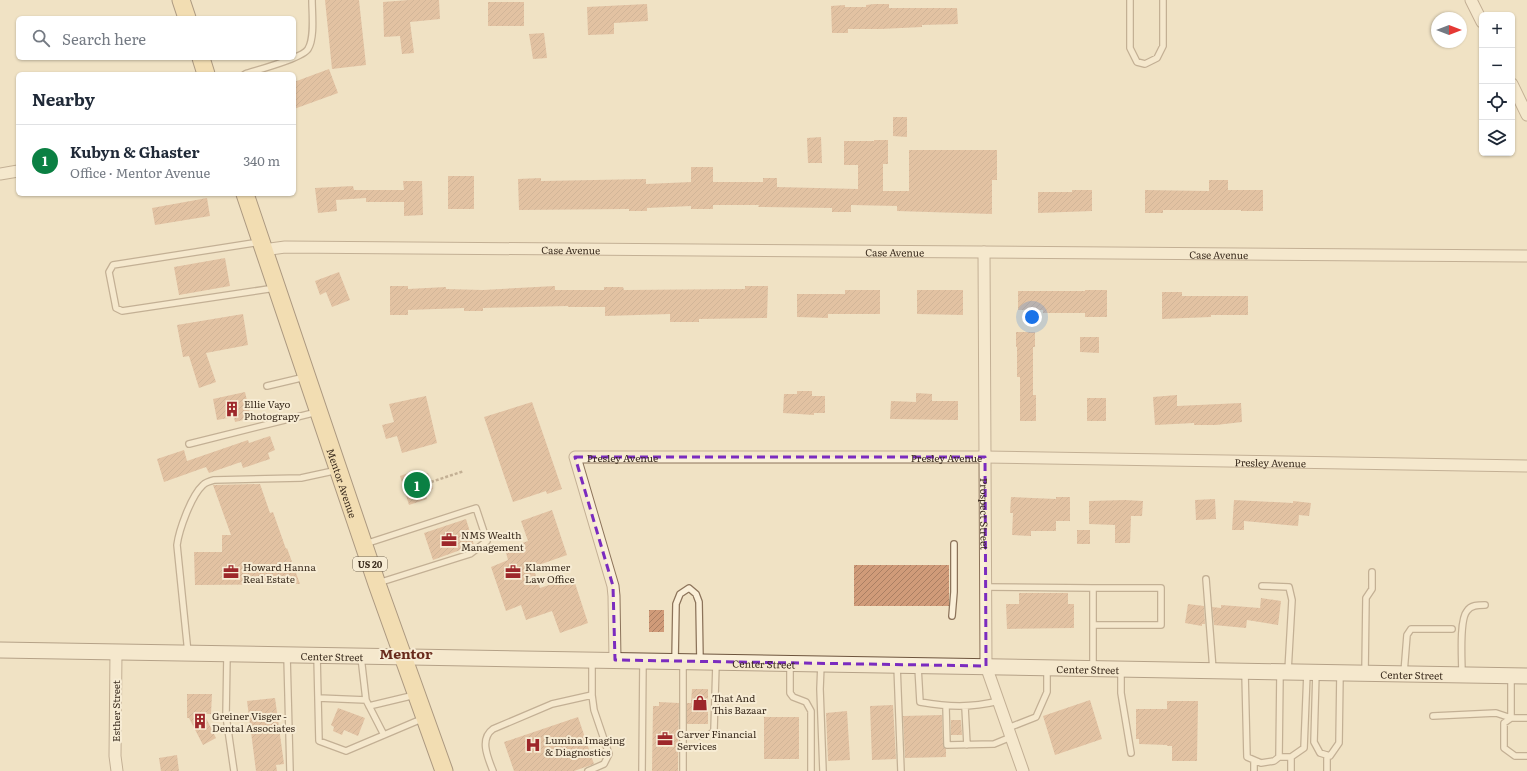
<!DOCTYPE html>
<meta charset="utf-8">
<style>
:root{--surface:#fff;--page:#f2f2f3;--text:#1f2937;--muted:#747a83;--line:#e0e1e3;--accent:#0b8043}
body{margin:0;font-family:Literata,serif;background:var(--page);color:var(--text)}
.controls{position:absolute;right:12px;top:12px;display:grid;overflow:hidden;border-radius:6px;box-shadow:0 1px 3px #0004}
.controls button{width:36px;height:36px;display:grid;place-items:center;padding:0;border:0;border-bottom:1px solid var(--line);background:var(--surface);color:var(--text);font:20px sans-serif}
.compass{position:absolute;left:1431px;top:12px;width:36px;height:36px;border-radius:50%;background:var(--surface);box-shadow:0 1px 3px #0004;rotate:90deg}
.you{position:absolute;left:1032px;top:317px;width:14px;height:14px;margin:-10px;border:3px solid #fff;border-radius:50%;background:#1a73e8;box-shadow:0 0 0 6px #1a73e833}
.badge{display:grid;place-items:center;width:26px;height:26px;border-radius:50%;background:var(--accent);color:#fff;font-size:13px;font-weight:700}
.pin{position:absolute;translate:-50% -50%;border:2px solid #fff;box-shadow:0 1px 4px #0006}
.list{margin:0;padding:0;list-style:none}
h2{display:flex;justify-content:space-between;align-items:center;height:52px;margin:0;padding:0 16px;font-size:17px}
h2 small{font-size:13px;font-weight:400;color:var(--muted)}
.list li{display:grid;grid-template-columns:26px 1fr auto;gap:12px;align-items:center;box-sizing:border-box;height:72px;padding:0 16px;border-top:1px solid var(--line)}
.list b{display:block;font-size:15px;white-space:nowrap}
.list p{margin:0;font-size:13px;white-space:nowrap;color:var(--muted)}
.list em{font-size:13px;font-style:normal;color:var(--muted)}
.icon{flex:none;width:22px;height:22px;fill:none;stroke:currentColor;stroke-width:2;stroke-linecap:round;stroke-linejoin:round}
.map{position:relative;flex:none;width:1527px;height:771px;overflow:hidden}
.search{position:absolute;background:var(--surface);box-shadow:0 1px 3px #0004;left:16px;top:16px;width:280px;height:44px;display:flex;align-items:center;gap:10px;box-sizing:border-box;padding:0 14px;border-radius:6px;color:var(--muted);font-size:15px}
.panel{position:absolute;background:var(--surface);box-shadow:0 1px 3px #0004;left:16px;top:72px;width:280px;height:124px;border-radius:6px}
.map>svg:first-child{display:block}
.building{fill:url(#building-hatch)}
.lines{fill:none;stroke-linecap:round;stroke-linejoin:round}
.lane-casing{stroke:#8c735a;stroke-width:8}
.street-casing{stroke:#8c735a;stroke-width:13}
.secondary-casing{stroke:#6d543d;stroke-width:17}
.primary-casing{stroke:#59412e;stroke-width:19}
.path{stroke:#8c735a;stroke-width:2.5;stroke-dasharray:3 2;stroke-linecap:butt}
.lane{stroke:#faefd8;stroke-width:5.5}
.street{stroke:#faefd8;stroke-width:11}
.secondary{stroke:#faefd8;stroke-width:15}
.primary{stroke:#f4d79b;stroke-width:17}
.marked{fill:none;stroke:#7b2cbf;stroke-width:3;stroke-dasharray:8 5;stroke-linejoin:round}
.labels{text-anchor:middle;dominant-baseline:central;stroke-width:4;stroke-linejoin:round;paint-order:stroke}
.shield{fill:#f7ecd4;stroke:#736655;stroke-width:1}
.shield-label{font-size:9px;font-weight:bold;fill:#3b2c1e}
.street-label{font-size:10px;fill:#3b2c1e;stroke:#f7ecd4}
.poi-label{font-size:10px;fill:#3b2c1e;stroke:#f7ecd4;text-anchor:start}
.district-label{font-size:14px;font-weight:bold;fill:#692b1c;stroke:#f7ecd4}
</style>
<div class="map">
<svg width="1527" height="771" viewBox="0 0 1527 771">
<defs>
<pattern id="building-hatch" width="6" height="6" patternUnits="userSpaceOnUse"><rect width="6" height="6" fill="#d09b79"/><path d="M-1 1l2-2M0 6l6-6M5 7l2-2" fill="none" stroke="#aa7f63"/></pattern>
</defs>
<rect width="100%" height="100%" fill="#f0e2c4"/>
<path class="building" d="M325 0H359L366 65 332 69Z
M409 0H439L440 19 410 22 414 53 402 54 400 36 384 37 383 2Z
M488 2H524V26H488Z
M647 4 648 21 614 23V34L588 35 587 7Z
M874 4H889V8H957L958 24 922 25V27L881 29H848V33H832L831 6 845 5V7H866V5Z
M544 33 547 58 533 59 529 34Z
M329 69 338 93 294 109V82Z
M893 117H907V137L893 136Z
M821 137 822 163H808L807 138Z
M874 140H888V164H883V191H909V150H997V180H992V214L897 211V206L851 205V212H832V208L758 207 759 205H713V209H691V206L647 208V211H629V209L519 210 518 179 541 178V181L646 179V184L691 182V167H713V182H763V178H777V187L858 189V165H844V141H874Z
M448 176H474V209H448Z
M1209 180H1228V190H1263V211H1241V210H1163V213H1145V190L1209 191Z
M403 181H422L423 215 404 216V202H366V198L336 200 337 211 318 213 315 188 353 186 354 190H404Z
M1072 190H1092V211L1038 213V192H1072Z
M207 198 210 216 155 225 152 208Z
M225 258 230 286 179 295 174 267Z
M339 272 350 300 332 307 326 292 320 295 315 281Z
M390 286H408V289L446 287V289L483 290 555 286V290H604V287H623L624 290 745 289V286H768L767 318 699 319V322H670V314L605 316V307H568V306L483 308V311H464V308L408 310V315H390Z
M845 290H880V314H828V318L797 317V294H845Z
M917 290H963V315L917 314Z
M1085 290H1107V317H1085V313H1043V310H1018V291H1085Z
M1162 292H1182V296H1248V315H1211V317L1162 319Z
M243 314 248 345 206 353 216 382 199 388 189 356 183 357 177 325Z
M1016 332H1035V347H1033V395H1036V421H1020V377H1017V347H1016Z
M1080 337H1099V353L1080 352Z
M797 391H812V396H825V413H814V415L783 413 784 394H797Z
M245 392 251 418 235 422 234 417 217 420 213 399Z
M916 393 932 394V401H958V420L890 419 891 401 916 402Z
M1177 395V406L1241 403 1242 422 1216 425H1194V423L1155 425 1153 397Z
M426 396 437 443 402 453 397 436 386 439 382 425 394 422 389 404Z
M1087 398H1106V421H1087Z
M532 402 562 489 547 494 546 491 513 502 484 417Z
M270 436 275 450 268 453 270 459 243 468 241 462 209 473 206 467 164 482 157 459 184 450 187 461 248 440 249 443Z
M417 470 420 476 428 473 433 489 425 492 427 499 409 505 400 476Z
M260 484 270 513 273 512 286 549 287 548 300 584 195 585 194 552H222V535H231L213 485Z
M1011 497 1056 499V497H1070V521H1056V531H1031V536L1012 535 1013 513H1010Z
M1215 499 1216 519 1196 520 1195 500Z
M1125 500 1143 501 1142 516H1131L1130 543H1115V525L1089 524V501Z
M1234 500 1293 503V501L1311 503 1309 516 1299 515 1298 526 1244 521V530H1232Z
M552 510 567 555 533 567 540 588 573 577 588 623 560 633 552 611 526 620 521 605 506 611 491 567 508 560 505 549 528 541 521 521Z
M466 519 474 545 433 560 424 533Z
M1077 530H1090V544H1077Z
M854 565H949V606H854Z
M1019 593H1068V604H1074V628L1007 629 1006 604H1019Z
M1261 598 1281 601 1278 625 1247 620 1246 628 1214 625 1212 607 1221 608V605L1260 608Z
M1188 604 1204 606 1205 624H1202V626L1185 623Z
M649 610H664V632H649Z
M692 689H708V724H687V703H691Z
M187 694H212L211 714H204L216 738 203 745 189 718H187Z
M275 698 284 764 276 765 277 771H256L247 701Z
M1090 700 1102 739 1055 755 1043 716Z
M1167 701H1198L1197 761H1172V746H1167V745L1139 744V739H1136V709H1167Z
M659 702 679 703 678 771H652L653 706H659Z
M893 705 896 759 872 760 870 706Z
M338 708 365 718 358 736 344 730 342 735 333 731 334 727 331 725Z
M847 711 850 760 828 761 826 713Z
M942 715 943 745 946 749V757L905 758 903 716Z
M578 717 594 764 574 771H514L504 742Z
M764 717H799V759H764Z
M951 720H961L962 735H951Z
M177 755 179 771H161L159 758Z"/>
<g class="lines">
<defs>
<path id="lane" d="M1130 0V48L1137 62 1145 64 1157 58 1163 46V0
M245 74C257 70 303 58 308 49 315 38 312 13 312 0
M260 242 113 265 109 272 116 308 122 311 275 288
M267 386 305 377
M189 444 317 412
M365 544 476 508 487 541 470 554 378 583
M1206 579 1213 670
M1262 586 1289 587 1292 600 1288 671
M986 587 1093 588V668
M952 616 954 592V544
M1093 625H1161V588H1093
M188 653 177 545C179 530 191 496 203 485 206 482 210 481 214 480L301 478 338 470
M227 655 226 716 234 771
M287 656 290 771
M317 656 319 741 346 751 424 718
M361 657 366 700
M675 661 676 604 680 594 689 588 696 594 699 602 700 661
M790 663V693L793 697 806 702 811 711V771
M821 664 820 689 823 771
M897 665 901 771
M918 667 920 702C949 707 970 708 999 701
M1121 671V693L1131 753
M1316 672 1314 742 1320 753 1330 756 1339 743 1340 674
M1365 672 1366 598 1372 589V572
M1245 673 1247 757 1261 763 1274 761 1279 757H1291L1304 748 1307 673
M1404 673 1407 635 1411 629H1452
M1462 674C1462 660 1459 620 1467 611 1471 605 1478 605 1485 605
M1511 677V718
M318 698 366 700 384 735
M369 706 415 695
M946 707 947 745 994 744 1011 737
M965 707 967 745
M1433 716 1496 713 1511 718H1527
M1511 718 1504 723V748L1515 756H1527
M1008 728 1036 717 1047 692V669
M697 736C704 735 711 737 714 730L716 664
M1279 757 1280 674
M1291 757V771
M1254 760V771
M493 771C488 758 479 739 493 729L552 704 592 695
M588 771 604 764 609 754 594 710 592 695V660
M642 771 643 661
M683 771V663
M1327 771V755"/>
<g id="street">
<path d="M1471 0 1482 22"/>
<path d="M1512 84 1527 115"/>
<path d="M0 174 18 171"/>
<path id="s1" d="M263 250 285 247 1527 256"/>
<path id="s2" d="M984 252 986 666 1023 771"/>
<path d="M116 652 115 756 117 771"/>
<path id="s3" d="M615 660 614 596 613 586 575 457H985L1527 466"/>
</g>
<g id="secondary">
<path id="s4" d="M0 650 1527 676"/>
</g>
<g id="primary">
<path d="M181 0 187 18"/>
<path d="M201 58 206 74"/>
<path id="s5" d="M245 194 377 584 444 771"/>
</g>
</defs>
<use href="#lane" class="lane-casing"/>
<use href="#street" class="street-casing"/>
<use href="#secondary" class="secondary-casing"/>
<use href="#primary" class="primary-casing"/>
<path class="path" d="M431 482 464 471"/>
<use href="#lane" class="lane"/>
<use href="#street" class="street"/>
<use href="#secondary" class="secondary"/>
<use href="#primary" class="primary"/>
</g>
<path d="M0 0H1527V771H0ZM575 457H985L986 666 615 660 613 586Z" fill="#f0e2c4" fill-opacity=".55" fill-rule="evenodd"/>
<path class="marked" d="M575 457H985L986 666 615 660 613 586Z"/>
<defs>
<symbol id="building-bare" viewBox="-9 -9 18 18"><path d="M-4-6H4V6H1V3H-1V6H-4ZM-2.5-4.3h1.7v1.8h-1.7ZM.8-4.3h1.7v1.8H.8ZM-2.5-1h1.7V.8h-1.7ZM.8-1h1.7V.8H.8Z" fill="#9d272a" stroke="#f7ecd4" stroke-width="2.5" paint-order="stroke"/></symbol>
<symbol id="office-bare" viewBox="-9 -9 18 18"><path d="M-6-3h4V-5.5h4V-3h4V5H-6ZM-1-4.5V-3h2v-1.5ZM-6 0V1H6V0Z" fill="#9d272a" stroke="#f7ecd4" stroke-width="2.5" paint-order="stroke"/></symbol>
<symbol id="shop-bare" viewBox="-9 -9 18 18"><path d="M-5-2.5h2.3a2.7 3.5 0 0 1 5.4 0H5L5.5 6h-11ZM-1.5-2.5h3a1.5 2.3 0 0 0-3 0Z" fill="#9d272a" stroke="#f7ecd4" stroke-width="2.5" paint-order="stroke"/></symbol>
<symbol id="hospital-bare" viewBox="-9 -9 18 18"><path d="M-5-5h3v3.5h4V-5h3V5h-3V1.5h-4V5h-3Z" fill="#9d272a" stroke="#f7ecd4" stroke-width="2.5" paint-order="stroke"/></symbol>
</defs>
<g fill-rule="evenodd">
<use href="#building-bare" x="221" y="398" width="22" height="22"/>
<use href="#office-bare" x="438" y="529" width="22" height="22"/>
<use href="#office-bare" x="220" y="561" width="22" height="22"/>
<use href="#office-bare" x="502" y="561" width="22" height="22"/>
<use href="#shop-bare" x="689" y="692" width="22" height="22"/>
<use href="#building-bare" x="189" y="710" width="22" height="22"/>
<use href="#office-bare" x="654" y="728" width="22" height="22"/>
<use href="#hospital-bare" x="522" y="734" width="22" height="22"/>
</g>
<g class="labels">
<rect class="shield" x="353" y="557" width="34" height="14" rx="3"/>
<g class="shield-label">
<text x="370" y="564">US 20</text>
</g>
<g class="street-label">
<text stroke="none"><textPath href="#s1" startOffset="308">Case Avenue</textPath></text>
<text stroke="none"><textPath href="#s1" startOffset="632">Case Avenue</textPath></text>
<text stroke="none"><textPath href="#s1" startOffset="956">Case Avenue</textPath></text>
<text stroke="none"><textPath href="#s3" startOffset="256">Presley Avenue</textPath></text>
<text stroke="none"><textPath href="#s3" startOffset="580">Presley Avenue</textPath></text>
<text stroke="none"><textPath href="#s3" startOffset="904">Presley Avenue</textPath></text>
<text stroke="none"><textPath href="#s5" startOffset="305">Mentor Avenue</textPath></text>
<text stroke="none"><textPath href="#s2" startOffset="262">Prospect Street</textPath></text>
<text stroke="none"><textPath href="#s4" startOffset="332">Center Street</textPath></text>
<text stroke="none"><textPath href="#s4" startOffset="764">Center Street</textPath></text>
<text stroke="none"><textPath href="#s4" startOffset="1088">Center Street</textPath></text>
<text stroke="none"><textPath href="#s4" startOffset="1412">Center Street</textPath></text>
<text transform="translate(115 711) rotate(-90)">Esther Street</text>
</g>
<g class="poi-label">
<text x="244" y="403">Ellie Vayo<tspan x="244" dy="12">Photograpy</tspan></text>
<text x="461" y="534">NMS Wealth<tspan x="461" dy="12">Management</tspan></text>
<text x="243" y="566">Howard Hanna<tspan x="243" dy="12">Real Estate</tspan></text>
<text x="525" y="566">Klammer<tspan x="525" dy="12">Law Office</tspan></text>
<text x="712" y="697">That And<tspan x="712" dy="12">This Bazaar</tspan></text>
<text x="212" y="715">Greiner Visger -<tspan x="212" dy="12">Dental Associates</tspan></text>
<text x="677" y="733">Carver Financial<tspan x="677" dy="12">Services</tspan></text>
<text x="545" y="739">Lumina Imaging<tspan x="545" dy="12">&amp; Diagnostics</tspan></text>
</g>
<g class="district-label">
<text x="406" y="653">Mentor</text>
</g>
</g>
</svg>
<div class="controls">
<button>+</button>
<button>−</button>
<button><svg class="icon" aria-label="locate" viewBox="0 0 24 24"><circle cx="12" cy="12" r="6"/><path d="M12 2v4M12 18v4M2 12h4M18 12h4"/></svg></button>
<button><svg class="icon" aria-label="layers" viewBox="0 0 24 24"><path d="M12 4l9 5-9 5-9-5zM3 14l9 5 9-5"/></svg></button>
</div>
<svg class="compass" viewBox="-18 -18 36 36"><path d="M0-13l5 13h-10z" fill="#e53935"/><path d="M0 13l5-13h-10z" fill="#747a83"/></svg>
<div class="you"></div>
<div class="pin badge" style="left:417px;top:485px">1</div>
<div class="search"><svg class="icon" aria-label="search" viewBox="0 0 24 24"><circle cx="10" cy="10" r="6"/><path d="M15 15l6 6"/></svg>Search here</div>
<section class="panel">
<h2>Nearby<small></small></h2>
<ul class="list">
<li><span class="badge">1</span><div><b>Kubyn &amp; Ghaster</b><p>Office · Mentor Avenue</p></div><em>340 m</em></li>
</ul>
</section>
</div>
